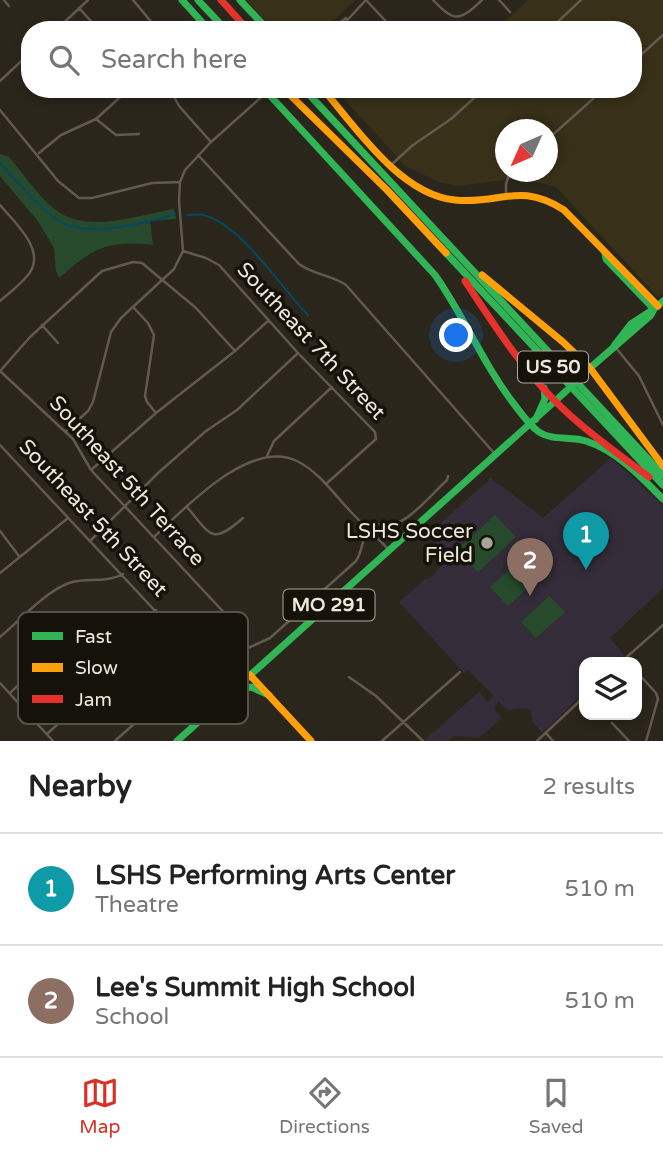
<!DOCTYPE html>
<style>
:root{--surface:#fff;--page:#f2f2f2;--text:#222;--muted:#767676;--line:#e0e0e0;--accent:#d93025}
body{margin:0;font-family:"Varela Round",sans-serif;background:var(--page);color:var(--text)}
.controls{position:absolute;right:21px;bottom:21px;display:grid;overflow:hidden;border-radius:14px;box-shadow:0 4px 10px #0003}
.controls button{width:63px;height:63px;display:grid;place-items:center;padding:0;border:0;border-bottom:2px solid var(--line);background:var(--surface);color:var(--text);font:35px sans-serif}
.compass{position:absolute;left:495px;top:119px;width:63px;height:63px;border-radius:50%;background:var(--surface);box-shadow:0 4px 10px #0003;rotate:225deg}
.you{position:absolute;left:457px;top:336px;width:24px;height:24px;margin:-18px;border:5px solid #fff;border-radius:50%;background:#1a73e8;box-shadow:0 0 0 10px #1a73e833}
.badge{display:grid;place-items:center;width:46px;height:46px;border-radius:50%;background:var(--accent);color:#fff;font-size:23px;font-weight:700}
.pin{position:absolute;translate:-50% -58px;filter:drop-shadow(0 2px 4px #0008)}
.pin::after{content:'';position:absolute;top:37px;width:24px;height:21px;background:inherit;clip-path:polygon(0 0,100% 0,50% 100%)}
.list{margin:0;padding:0;list-style:none}
h2{display:flex;justify-content:space-between;align-items:center;height:91px;margin:0;padding:0 28px;font-size:30px}
h2 small{font-size:23px;font-weight:400;color:var(--muted)}
.list li{display:grid;grid-template-columns:46px 1fr auto;gap:21px;align-items:center;box-sizing:border-box;height:112px;padding:0 28px;border-top:2px solid var(--line)}
.list b{display:block;font-size:26px;white-space:nowrap}
.list p{margin:0;font-size:23px;white-space:nowrap;color:var(--muted)}
.list em{font-size:23px;font-style:normal;color:var(--muted)}
.icon{flex:none;width:38px;height:38px;fill:none;stroke:currentColor;stroke-width:2;stroke-linecap:round;stroke-linejoin:round}
.map{position:relative;flex:none;width:663px;height:741px;overflow:hidden}
.search{position:absolute;background:var(--surface);box-shadow:0 4px 10px #0003;left:21px;right:21px;top:21px;height:77px;display:flex;align-items:center;gap:18px;box-sizing:border-box;padding:0 24px;border-radius:28px;color:var(--muted);font-size:26px}
.sheet{height:315px;background:var(--surface)}
nav{display:flex;justify-content:space-around;align-items:center;box-sizing:border-box;height:98px;border-top:2px solid var(--line);background:var(--surface);font-size:19px;color:var(--muted)}
nav a{display:grid;justify-items:center;gap:4px}
nav .on{color:var(--accent)}
.map>svg:first-child{display:block}
.built{fill:#383018;fill-rule:evenodd}
.education{fill:#342d39}
.green{fill:#274a2c}
.lines{fill:none;stroke-linecap:round;stroke-linejoin:round}
.stream{stroke:#044962;stroke-width:2}
.street{stroke:#625a4e;stroke-width:2.5}
.fast{stroke:#30b455;stroke-width:7}
.slow{stroke:#ff9f0a;stroke-width:7}
.jam{stroke:#e5322d;stroke-width:7}
.fast-bridge{stroke:#30b455;stroke-width:7}
.poi-dot{fill:#a8a499;stroke:#15120a;stroke-width:2.5}
.labels{text-anchor:middle;dominant-baseline:central;stroke-width:7;stroke-linejoin:round;paint-order:stroke}
.shield{fill:#15120a;stroke:#aca89d;stroke-width:2}
.shield-label{font-size:19px;font-weight:bold;fill:#ece8dc}
.street-label{font-size:21px;fill:#ece8dc;stroke:#15120a}
.poi-label{font-size:21px;fill:#ece8dc;stroke:#15120a;text-anchor:end}
.key{fill:#15120a;stroke:#565249;stroke-width:2}
.key-label{font-size:19px;fill:#ece8dc}
</style>
<div class="map">
<svg width="663" height="741" viewBox="0 0 663 741">
<rect width="100%" height="100%" fill="#2a261c"/>
<path class="built" d="M246 0H355L324 30H274Z
M528 0H663V293L658 297 556 187 520 178 458 186 441 183 405 166 335 89H633V30H495ZM505 130H548V172H505Z"/>
<path class="education" d="M611 458 663 505V588L610 638 624 655 617 662H584V701L579 697 542 733 532 721 531 712 527 708 507 710 499 702 494 708 502 718 479 738 454 736 448 741H427L426 739 479 692 488 702 494 696 468 670 464 673 399 602 425 579H430L441 566 443 558 433 545 439 539 432 531 491 478 543 518Z"/>
<path class="green" d="M0 154 9 157C23 173 36 193 52 207 84 236 138 215 174 209L176 219 150 221 153 245C106 240 94 248 59 278L56 271 54 248 37 220 0 176Z
M495 515 516 537 478 572 457 550Z
M533 548 551 567 508 606 490 587Z
M549 596 565 612 536 638 521 622Z"/>
<g class="lines">
<path class="stream" d="M0 163C16 181 42 211 63 223 90 237 147 223 175 214
M187 215C192 215 198 214 203 215 241 224 281 288 308 315"/>
<path class="street" d="M4 0 9 6
M133 0 158 30
M366 0 394 30
M433 0C455 23 460 21 482 0
M499 0 510 12
M79 8 99 30
M56 30 88 0
M330 30 346 18
M338 30 366 0
M549 30 581 0
M633 62 663 35
M0 81 30 53
M170 89 179 106 211 142
M0 110 58 181 79 198H92L152 183 180 182
M96 119 116 135 139 134
M548 139 604 89
M39 153 61 135 96 119 129 89
M198 155 299 264C314 275 332 275 346 285L494 453
M391 165 413 145 451 119 484 89
M506 196V184L510 172
M0 205C14 222 48 251 28 275 20 285 9 293 0 301
M183 251 206 258 219 265 298 353 375 432 376 439 326 484
M133 307 148 323 154 335 145 396 147 402 156 413
M42 325 58 343
M616 348 639 376 663 425
M1 370 30 337 102 271 133 262 142 263 196 308 235 351
M0 371 73 439 91 470 231 620 236 636 233 655
M65 432 88 411 93 402 111 332 121 318 174 269 183 251 179 201 180 182 185 170 211 142 267 92
M0 445 203 662
M267 456 274 441 332 387
M91 470 156 413 235 351 269 320
M187 507C211 535 211 546 243 518
M0 531 19 556
M154 537C185 508 250 438 297 461 319 472 334 494 351 512 363 525 377 537 389 550
M91 540 158 473 206 431 237 410 298 353
M0 573 68 518
M0 637C19 621 46 591 69 583 87 577 105 584 123 574
M233 655 249 674
M621 662 663 625
M637 672 656 693 658 699 646 741
M349 677 376 696 423 741
M0 683 53 741
M10 693C23 681 76 627 91 627 102 627 115 639 126 643
M612 723 629 741
M48 733 126 662 129 658 127 643 137 628 156 610
M546 733 553 741
M115 741 203 662 213 658 233 655 270 638 356 561C363 551 361 539 369 530 378 520 390 525 401 521 415 515 435 491 447 480L448 476
M382 741 460 672
M537 741 584 697"/>
<path class="fast" d="M182 0 209 30
M198 0 226 30
M240 0 268 30
M264 89 435 275C464 316 483 364 514 404 521 413 529 425 539 432 552 441 571 436 586 441 617 451 641 477 663 499
M304 89 663 475
M446 253 663 485
M605 253 606 259 654 309 663 301
M590 368 651 315 654 309 631 324 614 346
M536 419 545 399 544 388
M234 692 251 687 269 695
M177 741 564 393"/>
<path class="slow" d="M284 89 387 190 446 253
M323 89C356 128 401 195 455 200 501 205 518 181 564 210L658 306
M482 275 563 342 590 368 663 466
M250 675 311 741"/>
<path class="jam" d="M221 0 248 30
M465 281C493 323 520 366 556 402 584 430 617 453 649 477"/>
<path class="fast-bridge" d="M564 393 582 376"/>
</g>
<circle class="poi-dot" cx="487" cy="543" r="7"/>
<g class="labels">
<g class="shield">
<rect x="518" y="351.5" width="70" height="31" rx="5"/>
<rect x="283.5" y="589.5" width="91" height="31" rx="5"/>
</g>
<g class="shield-label">
<text x="553" y="367">US 50</text>
<text x="329" y="605">MO 291</text>
</g>
<g class="street-label">
<text transform="translate(311 341) rotate(47)">Southeast 7th Street</text>
<text transform="translate(127 481) rotate(48)">Southeast 5th Terrace</text>
<text transform="translate(93 518) rotate(47)">Southeast 5th Street</text>
</g>
<g class="poi-label">
<text x="473" y="531">LSHS Soccer<tspan x="473" dy="24">Field</tspan></text>
</g>
</g>
<rect x="18" y="612" width="230" height="112" rx="10" class="key"/>
<rect x="32" y="632" width="31" height="8" fill="#30b455"/>
<rect x="32" y="663" width="31" height="9" fill="#ff9f0a"/>
<rect x="32" y="695" width="31" height="8" fill="#e5322d"/>
<g class="key-label">
<text x="75" y="643">Fast</text>
<text x="75" y="674">Slow</text>
<text x="75" y="706">Jam</text>
</g>
</svg>
<div class="controls">
<button><svg class="icon" aria-label="layers" viewBox="0 0 24 24"><path d="M12 4l9 5-9 5-9-5zM3 14l9 5 9-5"/></svg></button>
</div>
<svg class="compass" viewBox="-18 -18 36 36"><path d="M0-13l5 13h-10z" fill="#e53935"/><path d="M0 13l5-13h-10z" fill="#767676"/></svg>
<div class="you"></div>
<div class="pin badge" style="left:586px;top:570px;background:#0f9aa8">1</div>
<div class="pin badge" style="left:530px;top:596px;background:#8d6e63">2</div>
<div class="search"><svg class="icon" aria-label="search" viewBox="0 0 24 24"><circle cx="10" cy="10" r="6"/><path d="M15 15l6 6"/></svg>Search here</div>
</div>
<section class="sheet">
<h2>Nearby<small>2 results</small></h2>
<ul class="list">
<li><span class="badge" style="background:#0f9aa8">1</span><div><b>LSHS Performing Arts Center</b><p>Theatre</p></div><em>510 m</em></li>
<li><span class="badge" style="background:#8d6e63">2</span><div><b>Lee's Summit High School</b><p>School</p></div><em>510 m</em></li>
</ul>
</section>
<nav>
<a class="on"><svg class="icon" aria-label="map" viewBox="0 0 24 24"><path d="M3 6l6-2 6 2 6-2v14l-6 2-6-2-6 2zM9 4v14M15 6v14"/></svg>Map</a>
<a><svg class="icon" aria-label="directions" viewBox="0 0 24 24"><path d="M12 3l9 9-9 9-9-9zM9 14v-3h6M13 9l2 2-2 2"/></svg>Directions</a>
<a><svg class="icon" aria-label="saved" viewBox="0 0 24 24"><path d="M7 4h10v16l-5-4-5 4z"/></svg>Saved</a>
</nav>
